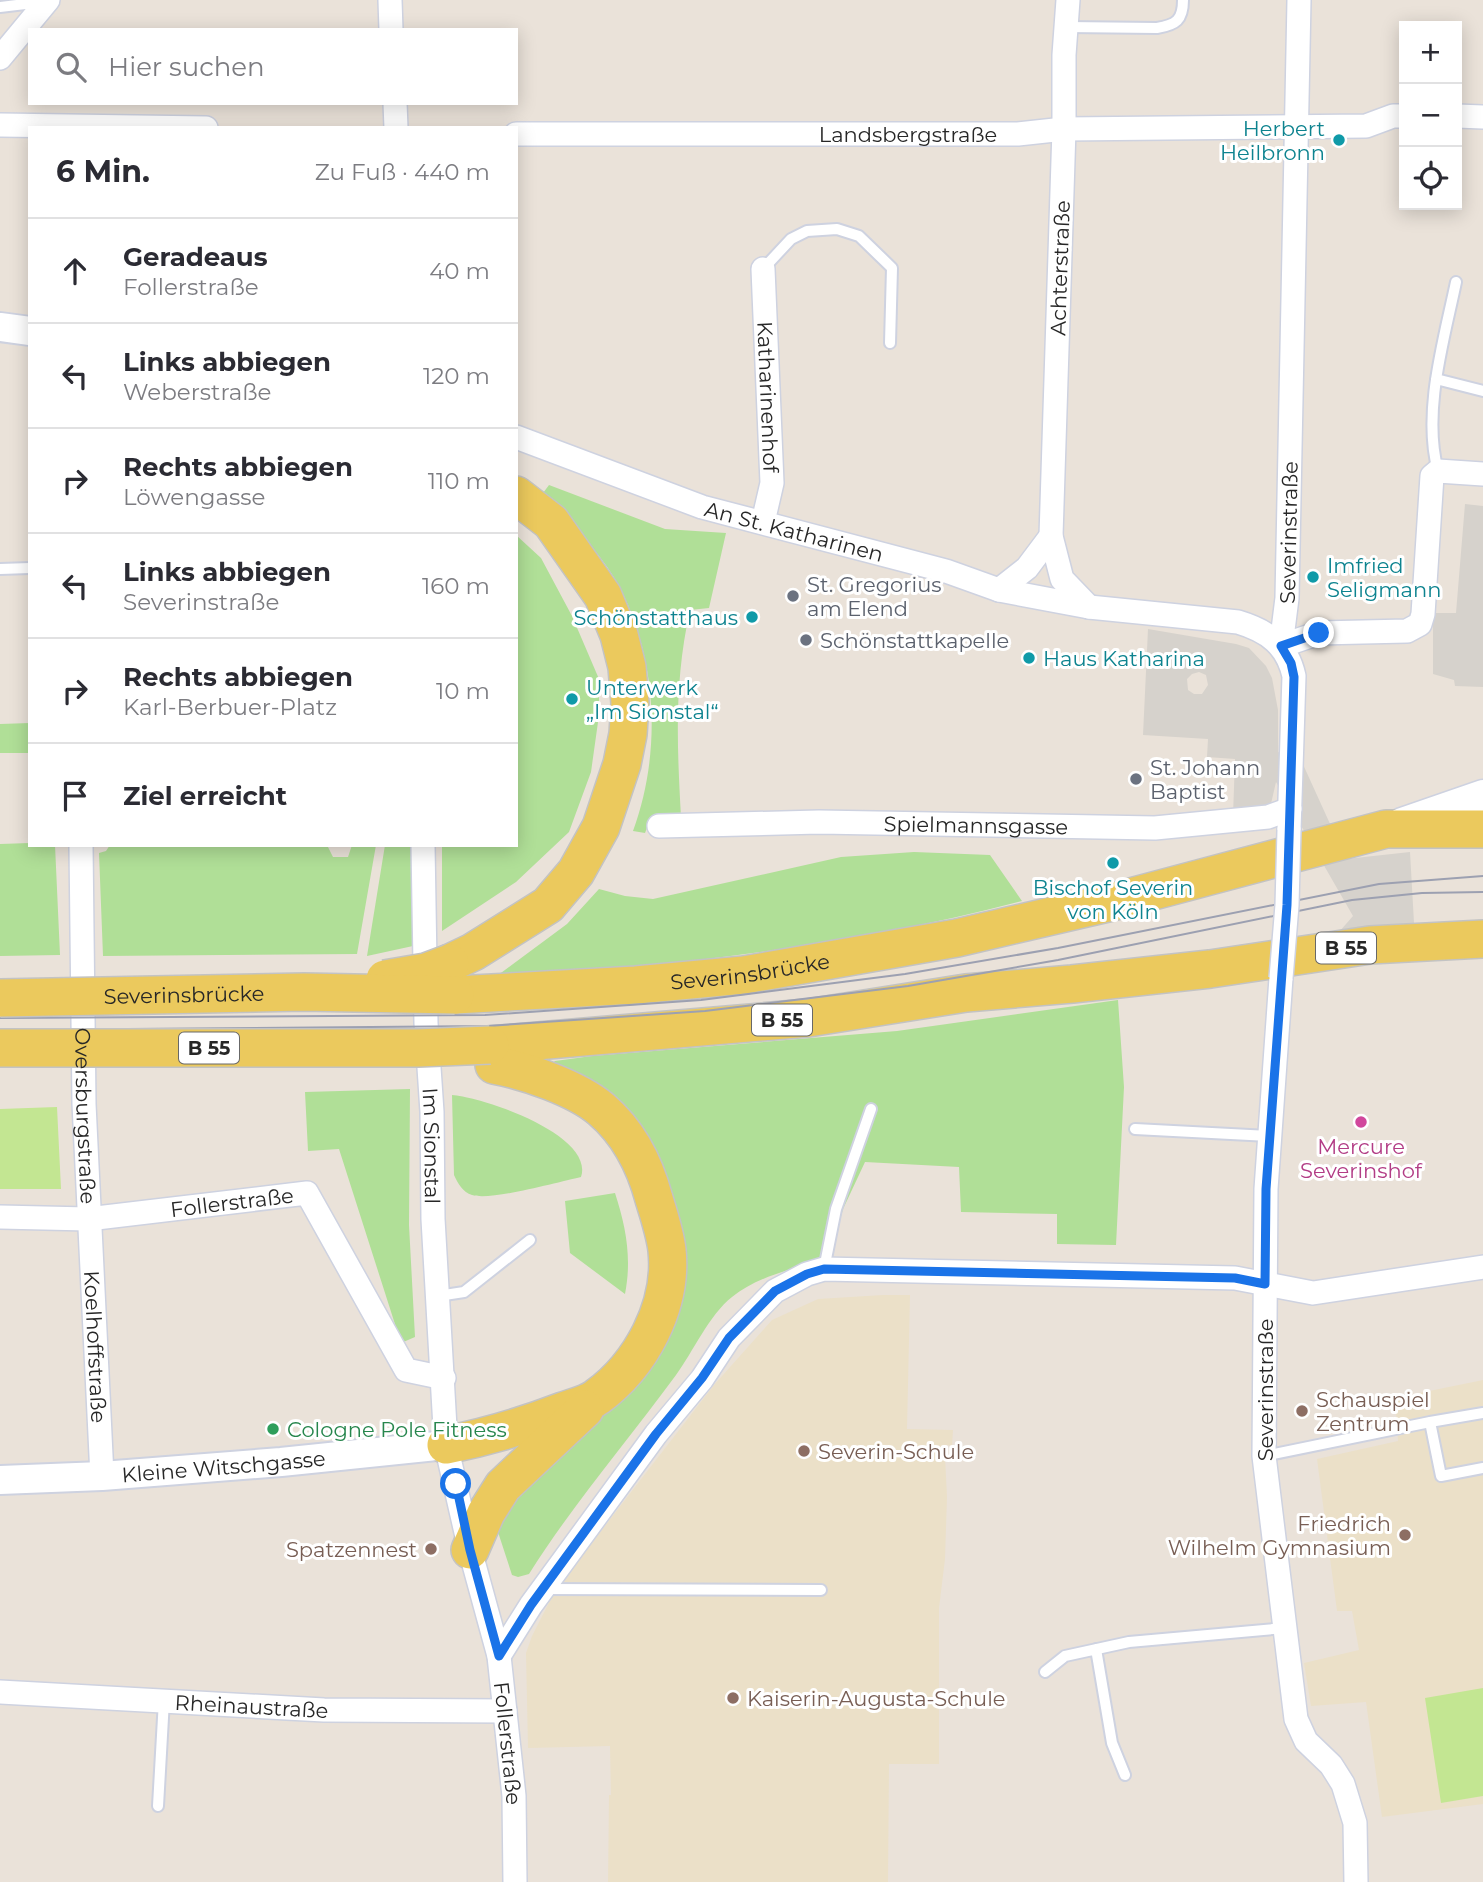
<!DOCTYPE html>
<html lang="de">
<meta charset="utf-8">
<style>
:root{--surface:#fff;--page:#f7f7f7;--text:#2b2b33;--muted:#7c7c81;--line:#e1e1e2}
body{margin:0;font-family:Montserrat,sans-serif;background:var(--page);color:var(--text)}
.controls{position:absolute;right:21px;top:21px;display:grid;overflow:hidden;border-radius:0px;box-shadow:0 4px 18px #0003}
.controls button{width:63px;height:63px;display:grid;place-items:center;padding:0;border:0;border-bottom:2px solid var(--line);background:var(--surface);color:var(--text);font:35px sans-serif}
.stop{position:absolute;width:21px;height:21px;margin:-16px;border:5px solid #1a73e8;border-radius:50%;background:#fff}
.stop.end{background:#1a73e8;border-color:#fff;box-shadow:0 2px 7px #0008}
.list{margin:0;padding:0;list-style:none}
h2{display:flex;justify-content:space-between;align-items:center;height:91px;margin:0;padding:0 28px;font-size:30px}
h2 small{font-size:23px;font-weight:400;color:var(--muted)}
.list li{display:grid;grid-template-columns:46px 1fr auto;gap:21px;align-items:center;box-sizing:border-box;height:105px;padding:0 28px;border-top:2px solid var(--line)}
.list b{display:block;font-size:26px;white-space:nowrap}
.list p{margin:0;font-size:23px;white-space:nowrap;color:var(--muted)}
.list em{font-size:23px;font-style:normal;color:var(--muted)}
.icon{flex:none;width:38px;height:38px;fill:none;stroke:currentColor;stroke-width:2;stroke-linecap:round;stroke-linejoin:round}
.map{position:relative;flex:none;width:1483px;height:1882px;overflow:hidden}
.search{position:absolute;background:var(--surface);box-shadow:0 4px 18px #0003;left:28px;top:28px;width:490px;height:77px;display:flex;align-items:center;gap:18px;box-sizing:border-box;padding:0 24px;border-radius:0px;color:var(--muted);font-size:26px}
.panel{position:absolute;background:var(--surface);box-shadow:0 4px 18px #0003;left:28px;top:126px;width:490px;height:721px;border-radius:0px}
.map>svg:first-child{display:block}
.education{fill:#ebe0c8}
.green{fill:#b0df97}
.pitch{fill:#c3e692}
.plaza{fill:#d6d2cc;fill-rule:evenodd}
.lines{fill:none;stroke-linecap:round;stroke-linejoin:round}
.service-casing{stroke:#ced2e0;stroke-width:14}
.minor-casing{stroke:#ced2e0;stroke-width:26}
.tertiary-casing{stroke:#ced2e0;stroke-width:32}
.secondary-casing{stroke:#ced2e0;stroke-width:35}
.primary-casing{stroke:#c3c3c3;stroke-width:40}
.service{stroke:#fff;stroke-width:10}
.minor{stroke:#fff;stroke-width:23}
.tertiary{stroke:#fff;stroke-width:28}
.secondary{stroke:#fff;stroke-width:32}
.primary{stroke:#ebc95d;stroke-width:37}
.tram{stroke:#9ca0b1;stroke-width:2}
.minor-bridge-casing{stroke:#ced2e0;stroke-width:26;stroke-linecap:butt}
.primary-bridge-casing{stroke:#c3c3c3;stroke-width:40;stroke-linecap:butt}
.minor-bridge{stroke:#fff;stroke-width:23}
.primary-bridge{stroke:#ebc95d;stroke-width:37}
.route{stroke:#1a73e8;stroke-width:9}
.culture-dot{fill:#0f9aa8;stroke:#fff;stroke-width:2.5}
.worship-dot{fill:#6b7280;stroke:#fff;stroke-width:2.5}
.hotel-dot{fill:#d1479c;stroke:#fff;stroke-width:2.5}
.education-dot{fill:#8d6e63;stroke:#fff;stroke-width:2.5}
.leisure-dot{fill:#2e9e5b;stroke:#fff;stroke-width:2.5}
.labels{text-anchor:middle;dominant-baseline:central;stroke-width:6;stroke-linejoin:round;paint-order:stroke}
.shield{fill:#fff;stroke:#686868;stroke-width:2}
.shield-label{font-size:19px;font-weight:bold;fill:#272727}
.culture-label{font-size:21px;fill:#0d838f;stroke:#fff;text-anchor:start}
.street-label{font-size:21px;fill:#272727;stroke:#fff}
.worship-label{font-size:21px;fill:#5b616d;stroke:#fff;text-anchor:start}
.hotel-label{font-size:21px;fill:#b23c85;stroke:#fff}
.education-label{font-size:21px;fill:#785e54;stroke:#fff;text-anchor:start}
.leisure-label{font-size:21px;fill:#27864d;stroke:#fff;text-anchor:start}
</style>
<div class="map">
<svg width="1483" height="1882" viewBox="0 0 1483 1882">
<rect width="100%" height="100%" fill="#eae2d9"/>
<path class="education" d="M883 1295H910L907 1429 953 1430 952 1446 946 1445 945 1456 947 1497 945 1559 939 1608V1764H889L888 1882H608L609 1795H611L610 1746 528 1748 526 1653 532 1636 556 1589 714 1385 772 1320 818 1299Z
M1483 1380V1804L1382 1817 1366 1702 1311 1706 1304 1663 1359 1650 1352 1611H1337L1317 1459 1398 1441 1395 1398Z"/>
<path class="green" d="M549 485 665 529 726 533 709 608 690 610C674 682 677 744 681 817H651L645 833 633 831C661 755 658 663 621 590 603 554 571 523 540 497Z
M516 535 541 558 572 616 599 679V715L591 772 569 832 516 882 442 931V845H516Z
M30 723V753H0V724Z
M30 843V845H55L60 955 0 956V844Z
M110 845H327L333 857H348L352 845H376L357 954 103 956 99 853 106 851Z
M385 845H413V946L367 956Z
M914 852 990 855 1022 901C848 947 669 965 490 981L567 924 599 889 625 896 653 899 841 857Z
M1118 1000 1124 1087 1116 1245 1057 1244V1214L961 1212 959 1167 865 1162 843 1209 830 1257C798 1268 759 1275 732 1297 709 1315 693 1352 676 1375 627 1442 573 1504 529 1574L518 1577 512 1575 497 1529 508 1497 565 1451 644 1374 665 1347 673 1326 667 1195 549 1066 555 1061 592 1056 897 1031Z
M410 1089 409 1225 415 1337 401 1343 339 1149 308 1151 305 1092Z
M452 1095C483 1097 595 1135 581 1177 558 1182 491 1201 472 1195 463 1192 458 1184 454 1175Z
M615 1193C626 1227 632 1258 625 1294L570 1253 565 1201Z"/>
<path class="pitch" d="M57 1107 61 1189H0V1109Z
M1483 1688V1796L1441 1803 1425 1698Z"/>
<path class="plaza" d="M1465 504 1483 506V687L1455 686 1454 680 1433 674V613H1456Z
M1148 629 1236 644 1249 648 1266 666 1272 678 1278 710V752L1301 760 1346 859 1410 852 1414 923 1339 932 1353 916 1276 782 1270 808 1233 816 1235 759 1207 757 1208 739 1143 735ZM1199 672 1206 675 1208 685 1202 694H1194L1188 690 1187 679 1192 674Z"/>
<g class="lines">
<defs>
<path id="service" d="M0 7 42 2
M1066 27 1157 28C1176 25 1183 20 1183 0
M763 269 791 239 807 231 837 229 859 236 892 268 890 343
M1436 379 1483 391
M1438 471C1422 412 1444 340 1456 282
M0 569 30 568
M1135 1129 1269 1136
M824 1269 836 1209 871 1109
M438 1296 464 1292 530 1240
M1430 1422 1483 1413
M1264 1456 1430 1422 1441 1476 1483 1468
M543 1589 821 1590
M1096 1649 1112 1743 1125 1775
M1045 1672 1065 1656 1129 1642 1285 1628
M158 1806 164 1700"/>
<g id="minor">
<path d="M390 0 391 30"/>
<path d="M1068 0 1064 55V129L1051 536 1062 579 1089 607"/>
<path d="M0 58 48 0"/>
<path d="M395 103 396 128"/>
<path d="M1457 116 1483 117"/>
<path d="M0 125 206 128"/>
<path id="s1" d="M516 134H1018L1064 129 1366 126 1393 116H1404"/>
<path id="s2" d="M763 269 772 483 763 522"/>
<path id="s3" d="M516 437 702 507 946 571 999 590 1089 607 1238 622C1268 631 1287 645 1294 676L1289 830"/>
<path d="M999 590 1027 568 1051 536"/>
<path id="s4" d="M1281 646 1287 598 1299 0"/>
<path d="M1281 646 1319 633 1407 631 1420 624 1423 614 1432 476 1438 471 1483 474"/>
<path id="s5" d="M659 826 819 822 1155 828 1268 817 1290 809"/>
<path id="s6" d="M81 845 84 1104 102 1476"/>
<path id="s7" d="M423 845 426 1023 432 1112 433 1219 446 1445 470 1550 499 1656 514 1796 515 1882"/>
<path d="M1281 978 1266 1189 1264 1456 1296 1719 1306 1741 1331 1765 1343 1784 1355 1823 1356 1882"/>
<path id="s8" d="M0 1217 88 1219 307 1193 406 1370 444 1378"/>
<path d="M499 1656 531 1605 656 1434 702 1379 729 1338 775 1291 807 1274 824 1269 1235 1278 1313 1293 1483 1267"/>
<path id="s9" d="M0 1692 324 1710 505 1711"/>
</g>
<g id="tertiary">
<path d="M0 327 30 331"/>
<path id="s10" d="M0 1480 102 1476 281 1462 446 1445"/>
</g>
<path id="secondary" d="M1402 824 1483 796"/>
<g id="primary">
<path d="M450 963 473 952 548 905 576 872 601 827 622 764 628 734 630 703 627 667 619 635 603 596 551 522 516 495"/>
<path id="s11" d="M455 995 636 985 744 975 957 938 1112 902 1386 829H1483"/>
<path d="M490 1045 808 1018 966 993 1072 984 1210 969 1370 945 1483 939"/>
<path d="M446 1445C487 1437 524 1426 563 1411 574 1407 588 1404 597 1397 641 1365 673 1306 667 1250 665 1233 659 1215 654 1199 645 1165 628 1132 601 1109 576 1088 526 1071 494 1065"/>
<path d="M470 1550 486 1513 503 1486 585 1409"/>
</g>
</defs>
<use href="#service" class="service-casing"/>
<use href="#minor" class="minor-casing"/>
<use href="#tertiary" class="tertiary-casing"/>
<use href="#secondary" class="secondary-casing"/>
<use href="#primary" class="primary-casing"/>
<use href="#service" class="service"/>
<use href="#minor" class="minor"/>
<use href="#tertiary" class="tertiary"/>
<use href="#secondary" class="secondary"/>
<use href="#primary" class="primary"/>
<path class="tram" d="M0 1018 485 1015 701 1000 905 974 1058 948 1379 884 1483 876
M0 1030 487 1026 705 1011 908 986 1058 960 1352 900 1422 893 1483 892"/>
<defs>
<path id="minor-bridge" d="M1281 978 1287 905 1289 830"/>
<g id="primary-bridge">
<path d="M385 979 426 972 450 963"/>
<path id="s12" d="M0 998 304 992 455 995"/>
<path d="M0 1048H418L490 1045"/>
</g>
</defs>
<use href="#minor-bridge" class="minor-bridge-casing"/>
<use href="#primary-bridge" class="primary-bridge-casing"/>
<use href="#minor-bridge" class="minor-bridge"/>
<use href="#primary-bridge" class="primary-bridge"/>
</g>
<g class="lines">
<path class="route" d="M456 1484 470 1550 499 1656 531 1605 656 1434 702 1378 729 1338 775 1291 807 1274 824 1269 1235 1278 1265 1284 1266 1189 1287 905 1294 677 1291 663 1281 646 1319 633"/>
</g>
<g class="culture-dot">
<circle cx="1339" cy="140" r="7"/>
<circle cx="1313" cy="577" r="7"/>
<circle cx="752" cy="617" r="7"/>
<circle cx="1029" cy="658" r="7"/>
<circle cx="572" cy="699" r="7"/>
<circle cx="1113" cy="863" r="7"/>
</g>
<g class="worship-dot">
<circle cx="793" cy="596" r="7"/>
<circle cx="806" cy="640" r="7"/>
<circle cx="1136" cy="779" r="7"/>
</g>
<circle class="hotel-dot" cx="1361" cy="1122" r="7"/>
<g class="education-dot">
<circle cx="1302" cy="1411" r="7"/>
<circle cx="804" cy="1451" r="7"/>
<circle cx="1405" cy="1535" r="7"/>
<circle cx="431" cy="1549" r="7"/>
<circle cx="733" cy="1698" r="7"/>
</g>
<circle class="leisure-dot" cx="273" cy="1429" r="7"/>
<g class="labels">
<g class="shield">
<rect x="1316" y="932.5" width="60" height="31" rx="5"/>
<rect x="752" y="1004.5" width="60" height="31" rx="5"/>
<rect x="179" y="1032.5" width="60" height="31" rx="5"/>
</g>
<g class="shield-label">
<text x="1346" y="948">B 55</text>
<text x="782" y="1020">B 55</text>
<text x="209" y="1048">B 55</text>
</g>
<g class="culture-label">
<text x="1325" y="128" text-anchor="end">Herbert<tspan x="1325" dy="24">Heilbronn</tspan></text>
<text x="1327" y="565">Imfried<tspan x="1327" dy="24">Seligmann</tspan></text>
<text x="738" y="617" text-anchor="end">Schönstatthaus</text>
<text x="1043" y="658">Haus Katharina</text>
<text x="586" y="687">Unterwerk<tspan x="586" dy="24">„Im Sionstal“</tspan></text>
<text x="1113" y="887" text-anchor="middle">Bischof Severin<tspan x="1113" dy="24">von Köln</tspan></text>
</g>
<g class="street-label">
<text stroke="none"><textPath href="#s1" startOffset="392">Landsbergstraße</textPath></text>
<text transform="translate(1060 268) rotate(-88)">Achterstraße</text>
<text stroke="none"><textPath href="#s2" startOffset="128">Katharinenhof</textPath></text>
<text stroke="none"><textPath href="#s3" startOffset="294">An St. Katharinen</textPath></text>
<text stroke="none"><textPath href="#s4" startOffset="114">Severinstraße</textPath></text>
<text stroke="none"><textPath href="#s5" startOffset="317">Spielmannsgasse</textPath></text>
<text stroke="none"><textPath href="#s11" startOffset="296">Severinsbrücke</textPath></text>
<text stroke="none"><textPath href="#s12" startOffset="184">Severinsbrücke</textPath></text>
<text stroke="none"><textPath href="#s6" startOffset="271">Oversburgstraße</textPath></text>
<text stroke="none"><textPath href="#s7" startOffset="301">Im Sionstal</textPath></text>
<text stroke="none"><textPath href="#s8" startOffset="233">Follerstraße</textPath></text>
<text stroke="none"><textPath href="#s6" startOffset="502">Koelhoffstraße</textPath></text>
<text transform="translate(1265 1390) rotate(-90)">Severinstraße</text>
<text stroke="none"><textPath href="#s10" startOffset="224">Kleine Witschgasse</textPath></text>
<text stroke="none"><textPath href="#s9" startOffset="252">Rheinaustraße</textPath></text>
<text stroke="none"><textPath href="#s7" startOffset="906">Follerstraße</textPath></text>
</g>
<g class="worship-label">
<text x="807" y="584">St. Gregorius<tspan x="807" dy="24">am Elend</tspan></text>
<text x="820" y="640">Schönstattkapelle</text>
<text x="1150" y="767">St. Johann<tspan x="1150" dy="24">Baptist</tspan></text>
</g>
<g class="hotel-label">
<text x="1361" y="1146">Mercure<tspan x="1361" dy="24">Severinshof</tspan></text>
</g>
<g class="education-label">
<text x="1316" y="1399">Schauspiel<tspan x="1316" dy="24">Zentrum</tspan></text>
<text x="818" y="1451">Severin-Schule</text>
<text x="1391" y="1523" text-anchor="end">Friedrich<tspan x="1391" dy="24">Wilhelm Gymnasium</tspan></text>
<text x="417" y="1549" text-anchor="end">Spatzennest</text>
<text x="747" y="1698">Kaiserin-Augusta-Schule</text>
</g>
<g class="leisure-label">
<text x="287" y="1429">Cologne Pole Fitness</text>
</g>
</g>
</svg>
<div class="controls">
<button>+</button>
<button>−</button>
<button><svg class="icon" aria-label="locate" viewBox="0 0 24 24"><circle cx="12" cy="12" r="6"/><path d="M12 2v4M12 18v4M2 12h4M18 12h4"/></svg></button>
</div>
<div class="stop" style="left:456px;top:1484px"></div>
<div class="stop end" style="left:1319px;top:633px"></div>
<div class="search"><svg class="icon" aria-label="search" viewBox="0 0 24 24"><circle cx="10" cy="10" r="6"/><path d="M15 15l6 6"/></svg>Hier suchen</div>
<section class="panel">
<h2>6 Min.<small>Zu Fuß · 440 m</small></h2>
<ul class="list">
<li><svg class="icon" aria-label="ahead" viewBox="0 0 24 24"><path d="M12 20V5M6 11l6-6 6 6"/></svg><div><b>Geradeaus</b><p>Follerstraße</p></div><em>40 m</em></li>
<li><svg class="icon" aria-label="left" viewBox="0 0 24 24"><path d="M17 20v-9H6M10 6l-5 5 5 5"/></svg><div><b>Links abbiegen</b><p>Weberstraße</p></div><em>120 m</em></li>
<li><svg class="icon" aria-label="right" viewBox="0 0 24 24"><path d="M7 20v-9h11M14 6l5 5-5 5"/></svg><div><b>Rechts abbiegen</b><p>Löwengasse</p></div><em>110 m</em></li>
<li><svg class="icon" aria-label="left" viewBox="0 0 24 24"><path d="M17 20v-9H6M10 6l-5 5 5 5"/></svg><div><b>Links abbiegen</b><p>Severinstraße</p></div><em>160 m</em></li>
<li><svg class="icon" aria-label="right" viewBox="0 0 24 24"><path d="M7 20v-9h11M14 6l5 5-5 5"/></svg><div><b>Rechts abbiegen</b><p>Karl-Berbuer-Platz</p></div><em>10 m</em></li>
<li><svg class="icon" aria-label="arrive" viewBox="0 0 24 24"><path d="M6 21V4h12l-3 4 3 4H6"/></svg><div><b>Ziel erreicht</b></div></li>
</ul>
</section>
</div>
